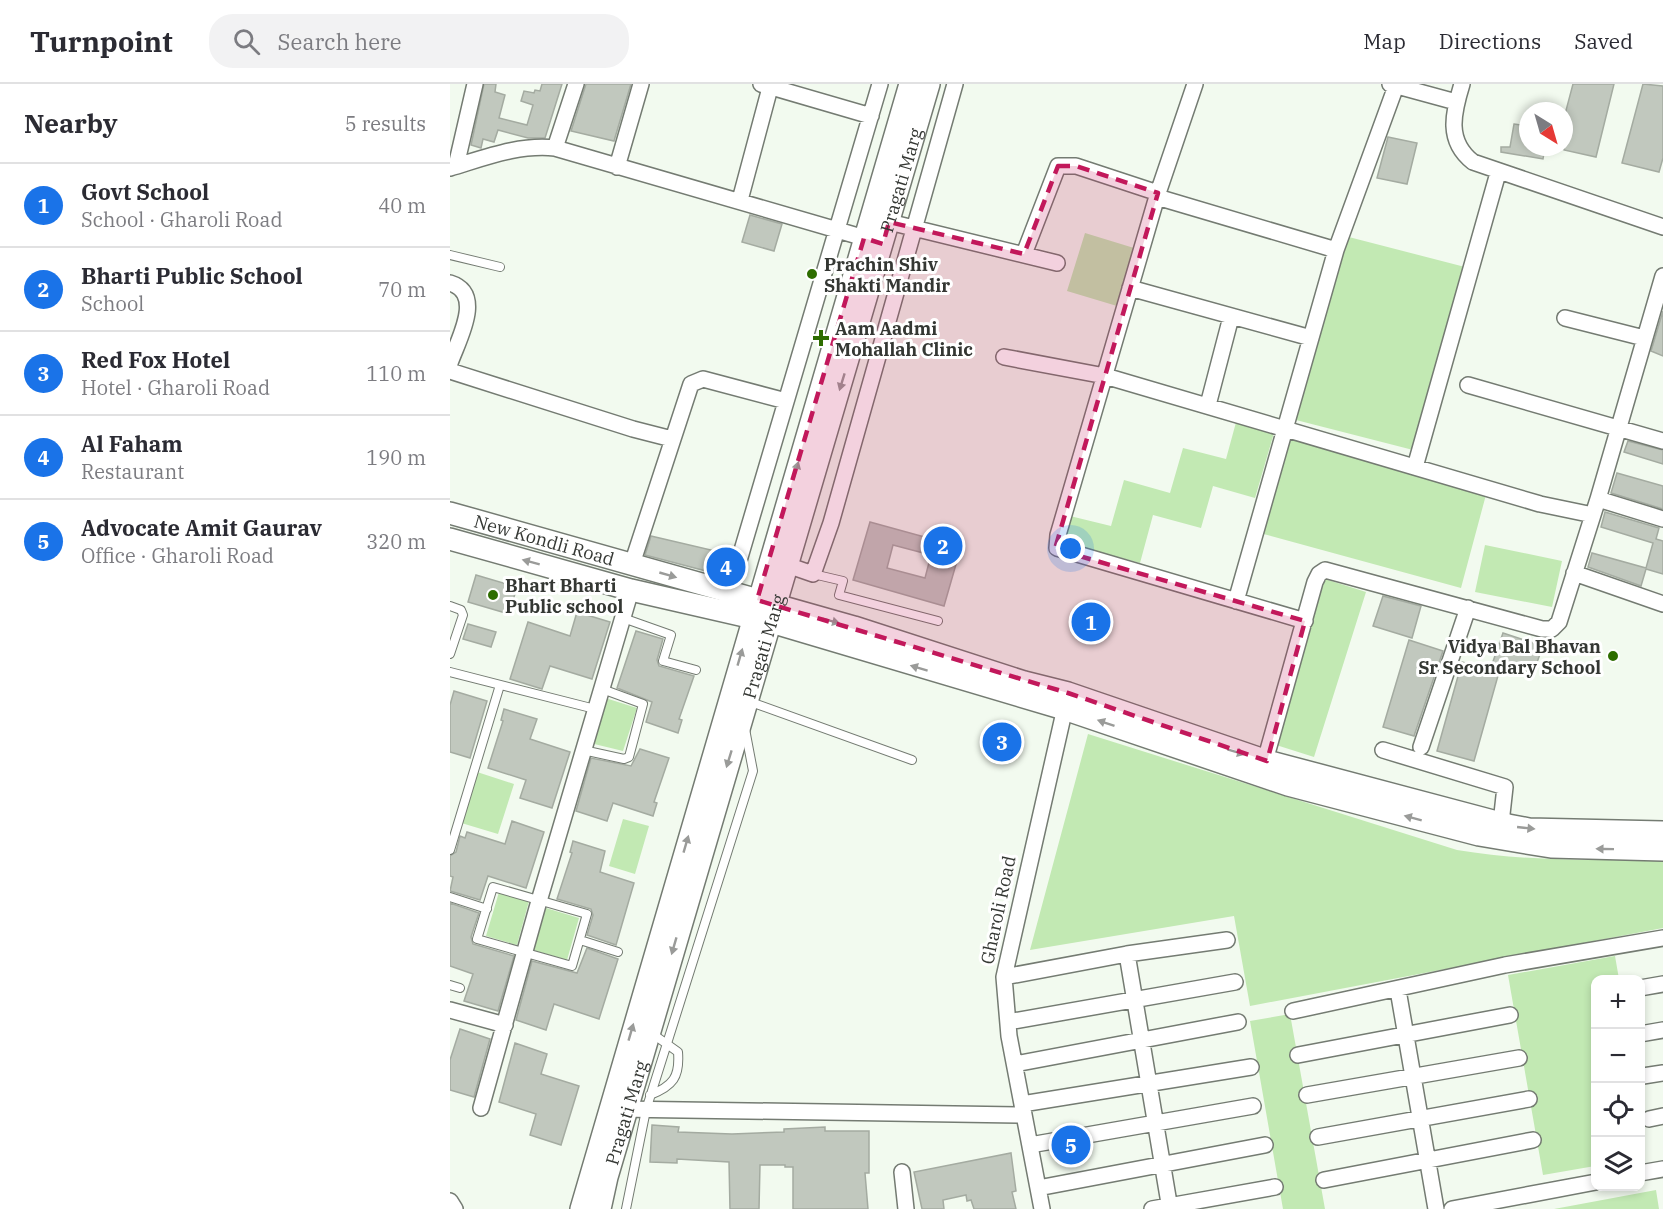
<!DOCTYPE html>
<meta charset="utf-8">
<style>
:root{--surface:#fff;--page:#f2f2f3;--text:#2b2b33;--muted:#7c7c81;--line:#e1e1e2;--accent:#1a73e8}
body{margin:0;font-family:"IBM Plex Serif",serif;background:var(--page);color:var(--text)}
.controls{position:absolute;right:18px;bottom:18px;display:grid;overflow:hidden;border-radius:12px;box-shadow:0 3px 9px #0003}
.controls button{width:54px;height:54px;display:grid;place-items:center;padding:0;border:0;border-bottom:2px solid var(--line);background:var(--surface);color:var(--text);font:30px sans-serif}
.compass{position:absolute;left:1069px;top:18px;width:54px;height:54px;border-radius:50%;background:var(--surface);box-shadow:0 3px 9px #0003;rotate:143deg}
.you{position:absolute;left:621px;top:465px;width:21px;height:21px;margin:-15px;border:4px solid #fff;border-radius:50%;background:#1a73e8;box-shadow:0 0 0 9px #1a73e833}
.badge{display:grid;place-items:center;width:39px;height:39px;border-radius:50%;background:var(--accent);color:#fff;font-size:20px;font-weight:700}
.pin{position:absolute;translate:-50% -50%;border:3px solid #fff;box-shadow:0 2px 6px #0006}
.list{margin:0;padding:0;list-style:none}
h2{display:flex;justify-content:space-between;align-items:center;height:78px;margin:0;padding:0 24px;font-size:26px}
h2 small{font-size:20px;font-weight:400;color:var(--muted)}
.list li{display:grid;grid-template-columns:39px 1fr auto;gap:18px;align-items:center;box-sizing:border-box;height:84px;padding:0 24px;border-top:2px solid var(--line)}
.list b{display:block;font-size:22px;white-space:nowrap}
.list p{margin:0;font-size:20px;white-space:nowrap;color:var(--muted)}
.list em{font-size:20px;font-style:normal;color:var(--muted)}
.icon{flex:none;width:33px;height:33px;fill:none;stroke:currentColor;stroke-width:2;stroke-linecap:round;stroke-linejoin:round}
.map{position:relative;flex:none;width:1213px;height:1125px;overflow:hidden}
header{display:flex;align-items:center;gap:36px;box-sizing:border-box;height:84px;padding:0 30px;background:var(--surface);border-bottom:2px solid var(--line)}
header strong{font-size:28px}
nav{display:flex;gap:33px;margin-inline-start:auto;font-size:21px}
.search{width:420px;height:54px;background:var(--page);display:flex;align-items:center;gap:15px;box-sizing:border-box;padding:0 21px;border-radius:24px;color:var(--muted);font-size:22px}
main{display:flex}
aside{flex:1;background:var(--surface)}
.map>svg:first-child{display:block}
.green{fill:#c2e9b3}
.building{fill:#c1c8be;stroke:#a4aba1;stroke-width:1.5;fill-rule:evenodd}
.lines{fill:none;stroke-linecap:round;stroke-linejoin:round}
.lane-casing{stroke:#747b72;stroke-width:10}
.street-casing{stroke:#747b72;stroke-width:18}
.secondary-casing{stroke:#747b72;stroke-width:24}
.lane{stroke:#fff;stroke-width:8}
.street{stroke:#fff;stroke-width:15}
.secondary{stroke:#fff;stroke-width:21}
.oneway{fill:#9a9b99}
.marked{fill:#c2185b;fill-opacity:0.2;stroke:#c2185b;stroke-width:4.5;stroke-dasharray:12 8;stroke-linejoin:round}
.poi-dot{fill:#2e6d00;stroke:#fff;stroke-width:2}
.labels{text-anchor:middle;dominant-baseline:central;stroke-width:6;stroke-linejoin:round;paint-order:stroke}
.street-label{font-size:18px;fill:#343733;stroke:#fff}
.poi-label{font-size:18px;font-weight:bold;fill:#343733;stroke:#fff;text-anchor:start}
</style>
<header>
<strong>Turnpoint</strong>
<div class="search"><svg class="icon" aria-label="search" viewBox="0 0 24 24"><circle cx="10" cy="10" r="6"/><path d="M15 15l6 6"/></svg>Search here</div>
<nav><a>Map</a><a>Directions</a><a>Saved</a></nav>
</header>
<main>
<aside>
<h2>Nearby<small>5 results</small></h2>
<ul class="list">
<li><span class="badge">1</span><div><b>Govt School</b><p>School · Gharoli Road</p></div><em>40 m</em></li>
<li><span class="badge">2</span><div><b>Bharti Public School</b><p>School</p></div><em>70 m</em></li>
<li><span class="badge">3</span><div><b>Red Fox Hotel</b><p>Hotel · Gharoli Road</p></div><em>110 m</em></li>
<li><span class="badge">4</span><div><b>Al Faham</b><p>Restaurant</p></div><em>190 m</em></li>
<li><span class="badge">5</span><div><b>Advocate Amit Gaurav</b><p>Office · Gharoli Road</p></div><em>320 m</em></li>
</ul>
</aside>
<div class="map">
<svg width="1213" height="1125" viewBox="0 0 1213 1125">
<rect width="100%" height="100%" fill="#f2faef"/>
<path class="green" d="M635 149 684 164 667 222 617 207Z
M895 152 1015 183 967 367 846 336Z
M788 331 826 342 805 414 763 402 751 444 703 431 690 479 613 458 620 432 661 442 674 396 720 409 733 364 776 375Z
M836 353 1037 407 1011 504 810 449Z
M1035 461 1112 477 1102 523 1025 508Z
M875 495 916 508 864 673 823 660Z
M149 612 187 624 173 667 136 658Z
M638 650 1007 766C1074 777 1144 777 1213 775V844L800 922 784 832 580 866Z
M24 687 64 700 48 750 8 738Z
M173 735 199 742 185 790 159 782Z
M49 808 79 817 67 861 36 852Z
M96 824 129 834 117 876 83 866Z
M1165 872 1169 895 1146 896 1145 1082 1093 1091 1058 891Z
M840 930 875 1125H833L800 937Z
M1206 1106 1209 1125H1104Z"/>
<path class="building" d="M34 0H46L45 8 55 11 49 34 77 41 83 21 71 17 74 7 84 9 85 6 90 7 92 0H112L95 54H78L48 46 44 58 33 55 31 64 21 61Z
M136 0H181L164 57 121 47Z
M1123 0H1164L1146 73 1114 66V34Z
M1193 0 1213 2V74L1209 88 1172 79Z
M1064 40 1078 42V63H1095L1093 75 1051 68V63H1060Z
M938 53 967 59 957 100 927 94Z
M300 131 332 140 324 167 292 158Z
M1213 227V272L1201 267Z
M1178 357 1213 366V380L1174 368Z
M1167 389 1213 402V425L1161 409Z
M1155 428 1209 444 1206 455 1213 457V490L1196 485 1191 502 1138 483 1142 469 1196 484 1203 459 1151 443Z
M420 438 511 463 494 522 403 496ZM443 461 481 471 475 494 437 484Z
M201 452 261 466 256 487 195 471Z
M26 491 67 503 59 530 18 518Z
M933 512 971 522 962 554 923 542Z
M127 528 160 538 142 595 100 582 92 605 60 595 78 538 120 552Z
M18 540 46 548 41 563 13 555Z
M186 547 213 555 207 576 209 582 244 592 229 635 232 636 228 649 196 638 202 618 167 604Z
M1053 549 1093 562 1082 592 1051 581 1024 677 987 667 1012 578 1040 586Z
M959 556 993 567 964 652 933 643Z
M4 607 37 617 20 674 0 668V621Z
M54 625 87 635 80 655 120 668 102 724 70 714 76 696 38 684 53 637 51 636Z
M190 665 219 674 204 718 207 719 203 732 163 719 157 737 126 727 141 674 181 682Z
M62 737 94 748 76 804 38 792 30 816 0 807 3 793 0 792V772L6 768 10 752 15 754 17 748 55 760Z
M123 757 155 767 150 788 184 799 166 861 137 851 143 831 141 825 107 815 122 769 120 768Z
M0 819 29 829 21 853 23 860 64 872 48 927 14 917 23 890 0 882Z
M137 864 168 875 149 935 104 920 96 946 66 936 82 877 127 889Z
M10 945 40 955 24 1013 0 1006V976Z
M65 959 97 970 91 990 129 1002 111 1061 80 1051 86 1030 49 1018Z
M202 1041 229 1043 228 1048 282 1050 334 1048V1045L375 1043V1047H419V1089H415L418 1125H343V1083H335V1081H310L309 1125H280L279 1078 227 1075V1079L200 1078Z
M561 1069 566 1107 562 1108 566 1125H524L521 1116 517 1117 516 1111 493 1116 494 1125H472L464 1088Z"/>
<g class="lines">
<defs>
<path id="lane" d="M0 171 50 183
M363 490 393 497 389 511 488 537
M0 522 11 526 13 531 0 570
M173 534 221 551 213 577 246 586
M0 588 145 625
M298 617 462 676
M133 666 174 675 179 673 193 620 152 605
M0 766 50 601
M43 803 137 830 122 882 27 855Z
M0 813 37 825
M130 856 168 868
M0 901 10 904
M200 948 228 968C230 993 223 1002 200 1011
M176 1125 196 1026 303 687 295 645"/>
<path id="street" d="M311 0 421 32
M745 0 708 109 608 451 607 464 855 537
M940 0 1006 18
M1012 0C1003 29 996 57 1023 78L1213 143
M105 64 126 0
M6 82 25 0
M167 83 191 0
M0 84C34 74 69 60 105 64L425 157
M707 113 886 166 786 517
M290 116 321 0
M439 138 607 179
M886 166 946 2
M574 170 608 82H626L708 109
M0 199C35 210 8 256 0 279
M680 204 861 254
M1115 234 1194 254
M554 273 655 292 1090 420 1143 431
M0 287 183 345 222 355
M1018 301 1213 357
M758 321 781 233
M965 383 1048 89
M1148 415 1213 435
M182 480 241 300 253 295 336 317
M337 481 363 490 381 439 505 0
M1124 489 1213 520
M277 517 430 0
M971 663 1018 524
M933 666 1055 703 1051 739
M813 684 865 498 869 490 875 486 1092 545H1102L1109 538 1148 415 1213 192
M677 870 720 1125
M554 893 677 870 777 856
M1190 904 1213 900
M948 906 986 1125
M0 926 55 941
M843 927 1055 881 1213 854
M558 938 785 898
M1190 950 1213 946
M848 971 1060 931
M565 980 788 938
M1193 992 1213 989
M857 1011 1069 974
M572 1020 801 983
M31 1024 89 817 181 506
M169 1025 574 1031
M1199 1035 1213 1032
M868 1053 1079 1015
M580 1061 803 1022
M452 1088 456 1125
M1190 1089 1213 1085
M874 1096 1083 1056
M588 1104 815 1061
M0 1117 5 1125
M592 1125 559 952 554 893 617 615
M702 1125 825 1103
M1002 1125 1146 1098"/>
<g id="secondary">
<path id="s1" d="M0 429 404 543 574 598 618 609 817 677 1058 741 1079 745 1213 748"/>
<path d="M0 455 181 506 321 538 614 625 838 701 1029 751 1101 763 1213 766"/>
<path d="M131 1125 460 0"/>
<path id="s2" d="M150 1125 157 1093 479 0"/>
</g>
</defs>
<use href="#lane" class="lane-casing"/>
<use href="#street" class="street-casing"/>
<use href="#secondary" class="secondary-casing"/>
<use href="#lane" class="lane"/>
<use href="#street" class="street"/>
<use href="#secondary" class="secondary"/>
</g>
<defs><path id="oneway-solid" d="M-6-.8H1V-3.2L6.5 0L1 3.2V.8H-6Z" transform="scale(1.5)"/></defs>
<g class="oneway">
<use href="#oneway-solid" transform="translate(392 298) rotate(107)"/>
<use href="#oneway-solid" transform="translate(346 386) rotate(-74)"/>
<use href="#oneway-solid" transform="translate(81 478) rotate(-165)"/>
<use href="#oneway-solid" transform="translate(218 491) rotate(16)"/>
<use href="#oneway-solid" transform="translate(381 537) rotate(15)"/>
<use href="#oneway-solid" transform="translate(290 573) rotate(-74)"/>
<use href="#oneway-solid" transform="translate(469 584) rotate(-163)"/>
<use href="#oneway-solid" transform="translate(656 639) rotate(-161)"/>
<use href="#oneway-solid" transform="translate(786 668) rotate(17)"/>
<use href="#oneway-solid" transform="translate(279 675) rotate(107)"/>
<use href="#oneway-solid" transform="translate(963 734) rotate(-165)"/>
<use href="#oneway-solid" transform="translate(1076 744) rotate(6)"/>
<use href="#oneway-solid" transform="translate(236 760) rotate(-74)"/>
<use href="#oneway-solid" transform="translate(1155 765) rotate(-179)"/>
<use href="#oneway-solid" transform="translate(224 862) rotate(106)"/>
<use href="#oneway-solid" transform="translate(181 948) rotate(-74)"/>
</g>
<path class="marked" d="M608 82H626L708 109 605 465 855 537 817 677 618 609 307 516 414 154 433 160 439 138 574 170Z"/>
<g class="poi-dot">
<circle cx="362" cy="190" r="6"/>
<path d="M368 245h6v6h6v6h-6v6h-6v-6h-6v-6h6z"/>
<circle cx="43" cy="511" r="6"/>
<circle cx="1163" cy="572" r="6"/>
</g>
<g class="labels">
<g class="street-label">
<text stroke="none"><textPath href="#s2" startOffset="1072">Pragati Marg</textPath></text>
<text stroke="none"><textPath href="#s1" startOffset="98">New Kondli Road</textPath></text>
<text stroke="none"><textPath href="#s2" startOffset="586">Pragati Marg</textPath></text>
<text transform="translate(548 826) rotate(-78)">Gharoli Road</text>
<text stroke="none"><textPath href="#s2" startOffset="100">Pragati Marg</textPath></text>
</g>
<g class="poi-label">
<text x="374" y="180">Prachin Shiv<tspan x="374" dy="21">Shakti Mandir</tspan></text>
<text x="385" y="244">Aam Aadmi<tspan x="385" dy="21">Mohallah Clinic</tspan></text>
<text x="55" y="501">Bhart Bharti<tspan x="55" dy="21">Public school</tspan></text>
<text x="1151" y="562" text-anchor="end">Vidya Bal Bhavan<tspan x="1151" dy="21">Sr Secondary School</tspan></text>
</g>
</g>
</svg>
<div class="controls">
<button>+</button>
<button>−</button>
<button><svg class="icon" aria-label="locate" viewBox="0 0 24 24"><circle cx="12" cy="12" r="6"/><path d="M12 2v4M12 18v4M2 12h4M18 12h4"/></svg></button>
<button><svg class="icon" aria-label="layers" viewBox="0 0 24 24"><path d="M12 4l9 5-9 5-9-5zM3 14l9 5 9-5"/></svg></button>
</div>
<svg class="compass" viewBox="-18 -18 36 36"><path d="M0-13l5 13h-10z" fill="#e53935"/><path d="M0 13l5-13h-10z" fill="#7c7c81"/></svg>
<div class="you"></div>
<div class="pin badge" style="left:641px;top:538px">1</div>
<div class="pin badge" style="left:493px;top:462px">2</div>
<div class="pin badge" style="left:552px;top:658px">3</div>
<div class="pin badge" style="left:276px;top:483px">4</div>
<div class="pin badge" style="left:621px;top:1061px">5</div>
</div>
</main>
